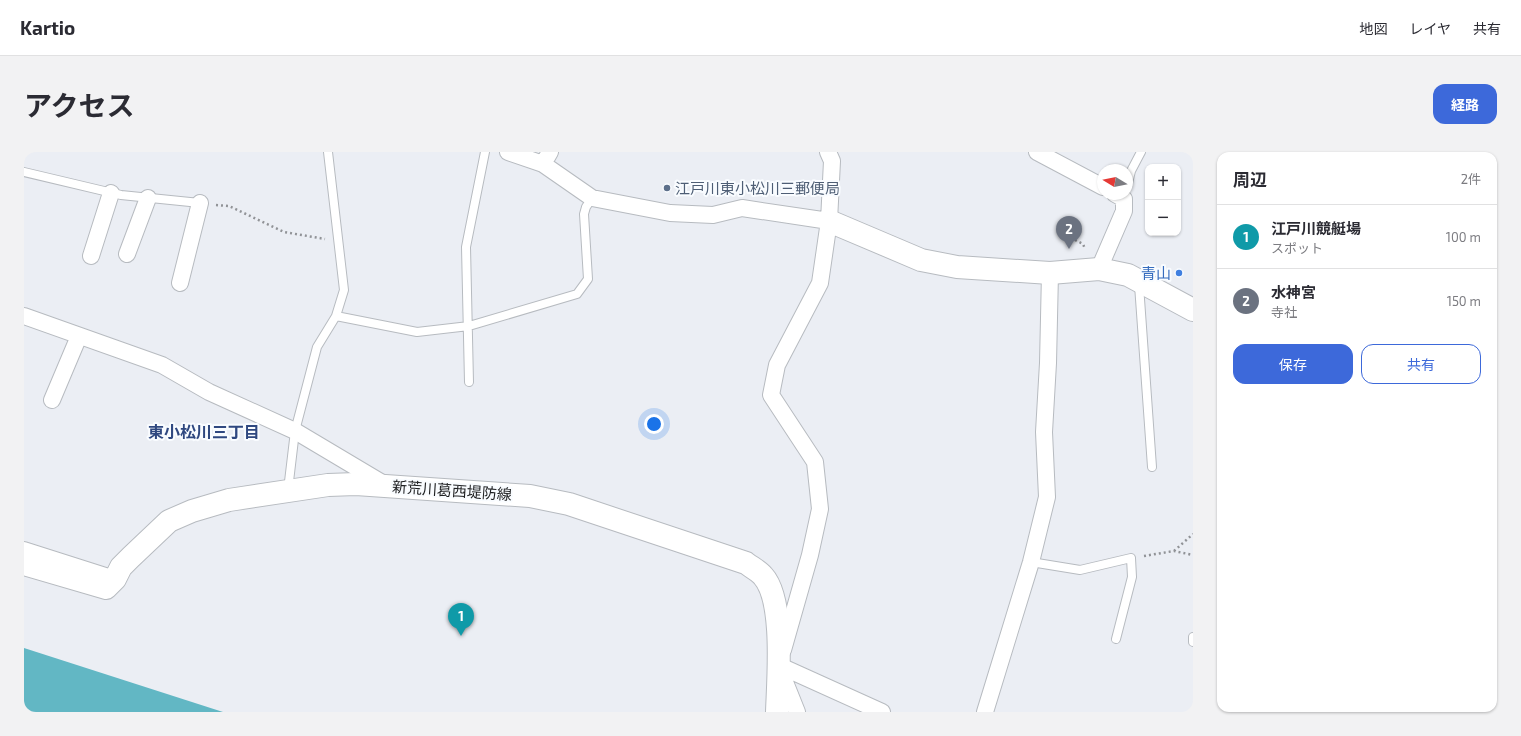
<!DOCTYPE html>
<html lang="ja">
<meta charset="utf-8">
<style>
:root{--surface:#fff;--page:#f2f2f3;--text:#2b2b33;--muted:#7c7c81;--line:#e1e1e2;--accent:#3d69da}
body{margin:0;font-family:"Exo 2","Noto Sans JP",sans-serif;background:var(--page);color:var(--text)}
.controls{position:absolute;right:12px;top:12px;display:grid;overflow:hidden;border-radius:8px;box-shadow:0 1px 3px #0004}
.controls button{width:36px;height:36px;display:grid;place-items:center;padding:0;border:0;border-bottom:1px solid var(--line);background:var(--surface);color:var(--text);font:20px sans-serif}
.compass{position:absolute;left:1073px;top:12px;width:36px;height:36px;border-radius:50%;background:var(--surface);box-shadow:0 1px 3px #0004;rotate:280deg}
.you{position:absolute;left:630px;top:272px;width:14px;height:14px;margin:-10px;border:3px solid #fff;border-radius:50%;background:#1a73e8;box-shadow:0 0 0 6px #1a73e833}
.badge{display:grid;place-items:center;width:26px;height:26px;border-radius:50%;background:var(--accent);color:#fff;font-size:13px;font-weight:700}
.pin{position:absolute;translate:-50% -33px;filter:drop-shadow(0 1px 2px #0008)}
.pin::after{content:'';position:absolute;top:21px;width:14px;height:12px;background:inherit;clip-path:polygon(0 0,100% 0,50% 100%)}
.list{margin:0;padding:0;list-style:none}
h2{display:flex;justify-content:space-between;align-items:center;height:52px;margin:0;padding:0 16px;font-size:17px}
h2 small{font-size:13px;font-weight:400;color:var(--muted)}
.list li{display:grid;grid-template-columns:26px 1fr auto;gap:12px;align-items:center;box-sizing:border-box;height:64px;padding:0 16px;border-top:1px solid var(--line)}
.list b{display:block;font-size:15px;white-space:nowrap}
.list p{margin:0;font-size:13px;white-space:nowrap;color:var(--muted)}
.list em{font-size:13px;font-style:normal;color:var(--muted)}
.actions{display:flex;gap:8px;padding:12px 16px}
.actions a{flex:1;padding:9px 0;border:1px solid var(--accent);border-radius:12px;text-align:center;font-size:14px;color:var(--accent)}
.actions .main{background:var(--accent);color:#fff}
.map{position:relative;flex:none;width:1169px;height:560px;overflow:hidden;border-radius:12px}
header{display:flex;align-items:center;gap:24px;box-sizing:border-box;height:56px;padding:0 20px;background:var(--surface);border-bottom:1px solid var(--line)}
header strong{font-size:19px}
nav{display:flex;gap:22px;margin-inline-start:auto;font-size:14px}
.intro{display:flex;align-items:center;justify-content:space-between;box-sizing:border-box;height:96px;padding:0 24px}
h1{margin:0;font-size:28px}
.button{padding:10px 18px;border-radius:12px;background:var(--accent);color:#fff;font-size:14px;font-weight:700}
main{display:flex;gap:24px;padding:0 24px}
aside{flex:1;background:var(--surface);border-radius:12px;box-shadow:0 1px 3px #0004}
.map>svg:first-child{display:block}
.water{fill:#62b7c4}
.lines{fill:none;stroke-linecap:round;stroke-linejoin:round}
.lane-casing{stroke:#b7bbc0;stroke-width:10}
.street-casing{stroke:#b7bbc0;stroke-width:18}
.secondary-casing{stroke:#b7bbc0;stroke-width:24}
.path{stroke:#919397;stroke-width:2.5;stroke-dasharray:2 3;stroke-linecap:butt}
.lane{stroke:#fff;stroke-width:8}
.street{stroke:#fff;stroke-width:16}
.secondary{stroke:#fff;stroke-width:22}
.service-dot{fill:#5c6f8a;stroke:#f9fcff;stroke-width:1.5}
.shop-dot{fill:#3f7fe0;stroke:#f9fcff;stroke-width:1.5}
.labels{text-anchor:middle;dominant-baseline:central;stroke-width:4;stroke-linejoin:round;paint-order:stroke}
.service-label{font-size:15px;fill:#4e5e75;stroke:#f9fcff;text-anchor:start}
.shop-label{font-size:15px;fill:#366cbe;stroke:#f9fcff;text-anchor:end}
.street-label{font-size:15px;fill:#1e1f21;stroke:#f9fcff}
.neighbourhood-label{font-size:16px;font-weight:bold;fill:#2f4880;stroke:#f9fcff}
</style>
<header>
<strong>Kartio</strong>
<nav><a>地図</a><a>レイヤ</a><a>共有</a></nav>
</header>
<div class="intro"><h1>アクセス</h1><a class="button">経路</a></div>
<main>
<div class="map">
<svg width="1169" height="560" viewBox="0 0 1169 560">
<rect width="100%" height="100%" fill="#ebeef4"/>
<path class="water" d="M0 496 199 560H0Z"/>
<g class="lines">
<defs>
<path id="lane" d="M0 20 97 43 176 51
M1103 35 1107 19 1117 0
M1115 133 1128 315
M312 164 393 180 445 174 553 142 564 127 560 62 562 55 568 46
M445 230 442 95 461 0
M264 338 271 279 293 195 312 164 320 138 304 0
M1007 410 1056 418 1107 406 1108 425 1092 487
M1169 485V490"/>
<path id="street" d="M484 0 519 12 568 46 646 61 689 63 718 56 805 69
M1013 0 1079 35
M519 12 526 0
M103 102 124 46
M67 104 87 41
M1075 117 1100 59V47L1091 42
M156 131 176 51
M0 164 138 213 185 240 271 279 360 332
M28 248 55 184
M0 398 91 427
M759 498 786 403 796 357 791 310 747 243 753 213 796 131 805 69 808 9 804 0
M754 513 858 560
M757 520 773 560
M961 560 1007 410 1023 345 1020 280 1024 211 1026 121"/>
<path id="secondary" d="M805 69 897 108 933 115 1026 121 1075 117 1104 123 1169 158
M0 412 82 436 91 427 97 415 107 405 145 369 168 359 205 348 304 333 332 332 506 344 545 352 722 411C727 415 735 419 739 424 761 448 754 528 753 560"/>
</defs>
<use href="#lane" class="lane-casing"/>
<use href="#street" class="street-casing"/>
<use href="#secondary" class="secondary-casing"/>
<path class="path" d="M192 53 205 54 260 80 301 87
M1051 88 1059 92 1061 97
M1150 399 1169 382
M1120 404 1150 399 1169 403"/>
<use href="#lane" class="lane"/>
<use href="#street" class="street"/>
<use href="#secondary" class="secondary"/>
</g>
<circle class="service-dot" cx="643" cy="36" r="4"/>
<circle class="shop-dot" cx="1155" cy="121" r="4"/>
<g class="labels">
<g class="service-label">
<text x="651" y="36">江戸川東小松川三郵便局</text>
</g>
<g class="shop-label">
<text x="1147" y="121">青山</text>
</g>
<g class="street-label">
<text transform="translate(428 338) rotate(4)">新荒川葛西堤防線</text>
</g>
<g class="neighbourhood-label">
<text x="180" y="279">東小松川三丁目</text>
</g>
</g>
</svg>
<div class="controls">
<button>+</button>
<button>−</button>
</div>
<svg class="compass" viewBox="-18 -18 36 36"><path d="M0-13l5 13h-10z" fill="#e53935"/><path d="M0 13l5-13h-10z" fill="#7c7c81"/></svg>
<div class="you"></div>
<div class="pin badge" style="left:437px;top:484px;background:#0f9aa8">1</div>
<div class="pin badge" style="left:1045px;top:97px;background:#6b7280">2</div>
</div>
<aside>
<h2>周辺<small>2件</small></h2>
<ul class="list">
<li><span class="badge" style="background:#0f9aa8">1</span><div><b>江戸川競艇場</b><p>スポット</p></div><em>100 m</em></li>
<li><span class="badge" style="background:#6b7280">2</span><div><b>水神宮</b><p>寺社</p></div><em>150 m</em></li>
</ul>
<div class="actions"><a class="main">保存</a><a>共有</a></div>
</aside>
</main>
